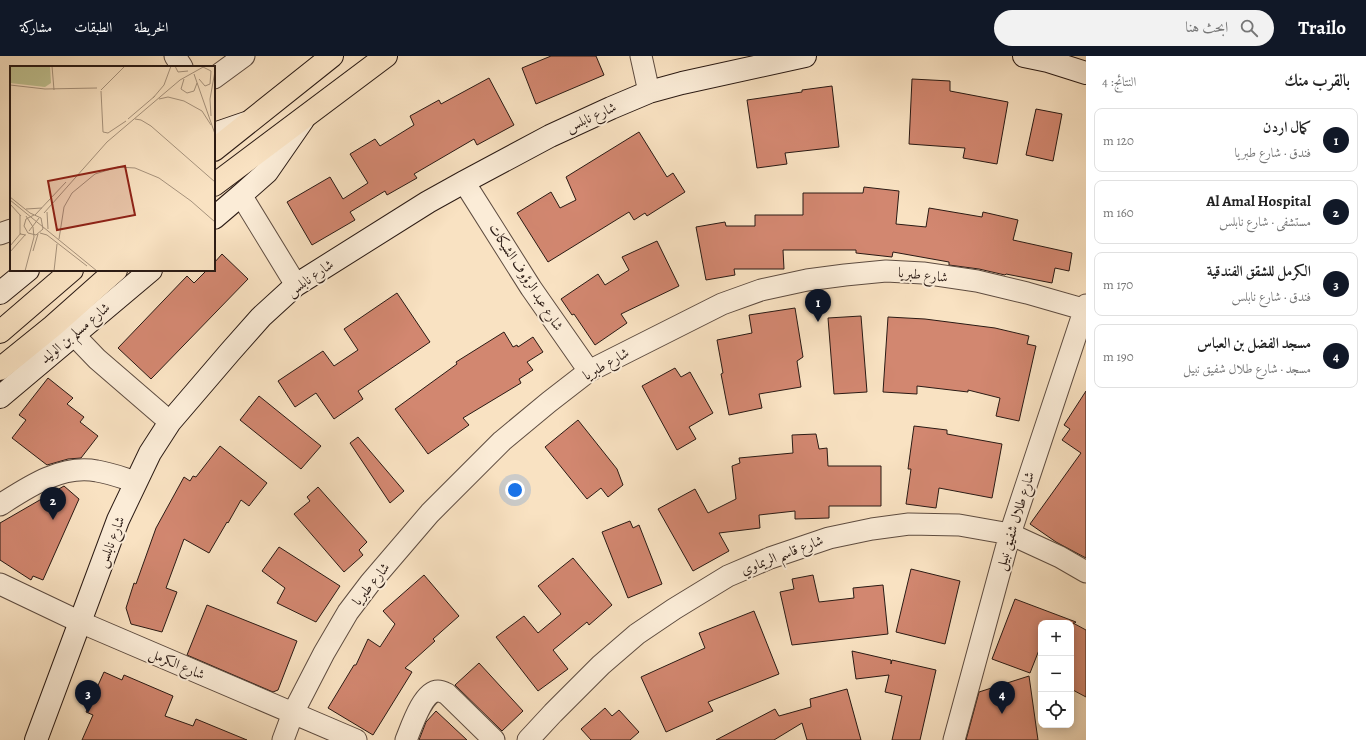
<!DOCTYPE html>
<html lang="ar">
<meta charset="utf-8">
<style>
:root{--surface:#fff;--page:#f2f2f2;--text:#222;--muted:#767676;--line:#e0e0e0;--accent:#111827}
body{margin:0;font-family:Alegreya,Amiri,serif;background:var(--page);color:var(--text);direction:rtl}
.controls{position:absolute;right:12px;bottom:12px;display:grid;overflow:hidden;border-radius:8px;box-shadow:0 2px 10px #0003}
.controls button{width:36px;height:36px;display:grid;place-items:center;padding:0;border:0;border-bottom:1px solid var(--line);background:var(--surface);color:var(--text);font:20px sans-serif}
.you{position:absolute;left:515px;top:434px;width:14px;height:14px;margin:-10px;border:3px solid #fff;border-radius:50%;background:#1a73e8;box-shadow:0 0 0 6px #1a73e833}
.badge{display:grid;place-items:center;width:26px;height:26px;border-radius:50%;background:var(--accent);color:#fff;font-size:13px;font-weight:700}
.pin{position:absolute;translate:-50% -33px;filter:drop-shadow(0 1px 2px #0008)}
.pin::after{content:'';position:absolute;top:21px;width:14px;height:12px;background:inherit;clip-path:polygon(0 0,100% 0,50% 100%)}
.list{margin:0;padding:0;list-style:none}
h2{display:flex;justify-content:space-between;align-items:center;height:52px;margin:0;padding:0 16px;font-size:17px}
h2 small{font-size:13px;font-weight:400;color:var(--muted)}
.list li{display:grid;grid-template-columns:26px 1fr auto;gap:12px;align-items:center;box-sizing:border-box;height:64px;margin:0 8px 8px;padding:0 8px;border:1px solid var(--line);border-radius:8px}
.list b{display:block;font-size:15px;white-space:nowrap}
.list p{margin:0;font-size:13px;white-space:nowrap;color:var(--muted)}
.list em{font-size:13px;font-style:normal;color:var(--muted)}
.icon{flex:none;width:22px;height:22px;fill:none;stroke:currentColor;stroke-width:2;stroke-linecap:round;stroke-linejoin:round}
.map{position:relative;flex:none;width:1086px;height:684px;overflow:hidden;direction:ltr}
header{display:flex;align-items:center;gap:24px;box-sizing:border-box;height:56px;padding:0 20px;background:var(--accent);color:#fff}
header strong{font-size:19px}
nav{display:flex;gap:22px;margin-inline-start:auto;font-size:14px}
.search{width:280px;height:36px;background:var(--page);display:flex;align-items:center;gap:10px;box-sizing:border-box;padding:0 14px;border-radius:22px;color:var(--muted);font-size:15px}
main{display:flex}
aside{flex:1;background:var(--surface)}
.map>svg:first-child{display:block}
.building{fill:#d28770;stroke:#2a1a14}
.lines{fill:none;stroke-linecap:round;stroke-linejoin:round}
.street-casing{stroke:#5e4c40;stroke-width:23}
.secondary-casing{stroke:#2a1a14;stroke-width:24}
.highway-casing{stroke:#2a1a14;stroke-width:24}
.street{stroke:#fbecd7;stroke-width:21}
.secondary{stroke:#fbecd7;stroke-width:22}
.highway{stroke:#f9e2c2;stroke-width:22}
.labels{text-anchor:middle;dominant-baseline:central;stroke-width:4;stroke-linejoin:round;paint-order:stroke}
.street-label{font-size:14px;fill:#2a1a14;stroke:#fbecd7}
.inset-road{fill:none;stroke:#a6927c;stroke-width:1}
.view{fill:#8f2418;fill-opacity:0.15;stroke:#8f2418;stroke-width:2}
.inset-edge{fill:none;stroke:#2a1a14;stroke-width:2}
</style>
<header>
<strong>Trailo</strong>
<div class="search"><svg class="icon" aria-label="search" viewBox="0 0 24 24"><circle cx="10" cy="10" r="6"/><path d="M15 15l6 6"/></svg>ابحث هنا</div>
<nav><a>الخريطة</a><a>الطبقات</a><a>مشاركة</a></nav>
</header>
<main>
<aside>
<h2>بالقرب منك<small>النتائج: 4</small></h2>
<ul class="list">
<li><span class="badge">1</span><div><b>كمال اردن</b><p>فندق · شارع طبريا</p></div><em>120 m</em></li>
<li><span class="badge">2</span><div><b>Al Amal Hospital</b><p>مستشفى · شارع نابلس</p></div><em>160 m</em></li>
<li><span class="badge">3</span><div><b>الكرمل للشقق الفندقية</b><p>فندق · شارع نابلس</p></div><em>170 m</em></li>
<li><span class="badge">4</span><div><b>مسجد الفضل بن العباس</b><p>مسجد · شارع طلال شفيق نبيل</p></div><em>190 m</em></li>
</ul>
</aside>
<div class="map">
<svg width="1086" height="684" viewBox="0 0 1086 684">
<rect width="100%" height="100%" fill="#f9e2c2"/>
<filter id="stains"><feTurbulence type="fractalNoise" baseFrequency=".005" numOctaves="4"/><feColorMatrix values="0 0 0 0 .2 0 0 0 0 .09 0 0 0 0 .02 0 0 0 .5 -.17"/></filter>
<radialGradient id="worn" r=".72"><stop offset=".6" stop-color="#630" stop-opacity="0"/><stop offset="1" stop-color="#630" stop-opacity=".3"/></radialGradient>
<path class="building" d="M551 0H596L604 19 536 48 522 12Z
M489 22 514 69 477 89 474 83 414 118 417 122 387 139 385 135 350 156 355 164 312 189 287 146 330 121 343 143 368 127 350 98 375 83 380 90 414 69 410 60 439 44 441 48Z
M912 23 950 25V35L1008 46 997 108 963 102 965 92 909 88Z
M832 30 839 91 785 97 787 108 757 112 747 44 802 36V34Z
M1036 53 1062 58 1053 105 1026 99Z
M639 76 667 121 673 117 685 136 647 160 645 157 634 164 629 156 548 206 517 157 551 136 560 152 576 144 566 121Z
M864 131 899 135 896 168 926 171 929 152 982 161 983 156 1018 164 1013 184 1072 197 1069 215 1055 212 1052 227 1006 218 1005 219 979 213 949 209V206L893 196 892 201 856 197V194H783L784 213H734L735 219 706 224 696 171 725 166 726 170H755V159H803V137H863Z
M657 185 679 230 621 258 627 267 595 289 574 258 572 259 561 243 598 218 605 229 629 214 622 201Z
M222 198 248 223 151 323 118 292 187 220 194 227 207 214H214V207Z
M397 237 430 286 358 335 363 343 334 363 316 337 295 351 278 325 323 295 334 310 358 294 344 273Z
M795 252 803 301 797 305 801 331 759 338 762 352 729 359 721 318 723 317 717 284 752 277 749 259Z
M861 260 867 336 834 338 828 262Z
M888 261 925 263 995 272 1029 280 1027 288 1036 290 1019 365 996 360 1000 342 968 334V336L917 330V338L883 336Z
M504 276 513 291 517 289 518 291 533 281 543 296 527 306 533 314 519 323 521 327 463 362 469 369 428 398 395 353 457 308 456 306Z
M675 312 681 321 690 316 713 357 689 371 696 383 677 394 642 330Z
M48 322 73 342 67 348 84 361 80 366 98 380 81 402 68 403 47 409 12 382 26 364 19 359Z
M1086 335V502L1056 486 1030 468 1081 397 1062 384 1070 373 1064 369Z
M259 340 321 390 301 413 240 364Z
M578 364 617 413 623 429 608 441 601 432 587 443 545 391Z
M914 370 947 374V378L1002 388 992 442 939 432 936 452 906 448 911 413H908Z
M816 378 819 393 827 392 828 410H881V450H829V462L795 463V455L759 459 760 472 719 477 729 495 693 515 658 453 695 433 708 457 736 443 732 410 740 407 739 402 793 397 792 379Z
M358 381 404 435 390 447 350 387Z
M220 390 267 427 249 450 241 444 228 467 227 466 209 497 184 483 166 532 177 536 162 576 131 568 126 552 134 527 136 528 156 472 184 421 190 425 193 420 196 421Z
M64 430 79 443 43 524 33 520 31 524 0 504V467Z
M318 431 367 486 359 494 363 499 344 516 294 458 310 445 307 441Z
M630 465 633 472 639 469 662 528 628 542 602 476Z
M279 491 340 530 316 566 277 547 285 532 262 515Z
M573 502 612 549 589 569 587 566 553 594 568 613 538 635 496 581 524 560 538 577 561 558 538 530Z
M911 513 960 525 945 588 896 576Z
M424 519 459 560 433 583 435 585 405 612 412 616 373 679 328 652 354 609H356L368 583 380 591 395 568 383 555Z
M813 519 819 546 854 542 853 532 883 529 888 578 792 589 780 536 794 533 792 523Z
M1015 543 1076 566 1075 567H1073L1086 574V641L1071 633V567H1041V589L1030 617 992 603Z
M207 549 297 585 278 634 273 636 187 599Z
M754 555 779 618 708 646 713 655 666 676 641 621 705 592 699 577Z
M852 595 891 604V608L892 604 936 614 920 684H892L902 640 885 636 889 619 856 623Z
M479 607 523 655 502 675 455 629Z
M104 616 122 624 124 619 173 640 165 660 193 670 196 663 247 684H82L93 659 86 656Z
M1029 620 1038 684H966L979 636Z
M847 633 861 684H807L802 667 774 684H716L775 653 779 660 811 651 810 643Z
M605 652 612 660 619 654 639 676 630 684H591L581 673Z
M436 655 467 684H419L426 666Z"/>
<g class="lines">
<defs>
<path id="street" d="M175 0 182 11
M641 0 649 36
M214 22 244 0
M464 126 531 232 589 315
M241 139 296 229
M0 178 11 174
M73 278 97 303 170 366
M0 449C28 431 62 408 97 415 110 417 123 422 136 426
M0 528 80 566 356 684
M283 684 293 657 324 597 348 556 370 527 430 457 502 385 549 346 589 315 722 248 761 234 807 224 845 219 886 215 923 217 977 225 1027 237 1086 254
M406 684C411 672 423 635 438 635 441 635 445 637 447 638L494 684
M528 684 553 657 601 609 637 578 674 553 728 520 770 502 829 482 872 473 909 468 959 469 1010 478 1060 501 1086 516
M954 684 1010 478 1086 249"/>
<path id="secondary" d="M1024 0 1048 5 1086 17
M214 78 246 67
M214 162 241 139 267 116 303 64
M0 237 28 214
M0 341 151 214
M36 684 118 464 150 397 170 366 230 296 261 261 296 229 428 146 464 126 550 80 611 52 649 36 682 27 805 0"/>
<path id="highway" d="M214 94 332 0
M214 129 386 0
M0 276 72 214
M0 313 53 270 116 214"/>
</defs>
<use href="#street" class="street-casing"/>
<use href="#secondary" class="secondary-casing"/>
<use href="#highway" class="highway-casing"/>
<use href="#street" class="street"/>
<use href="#secondary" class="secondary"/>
<use href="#highway" class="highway"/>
</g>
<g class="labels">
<g class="street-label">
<text transform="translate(591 61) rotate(-24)">شارع نابلس</text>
<text transform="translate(923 219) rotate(6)">شارع طبريا</text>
<text transform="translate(526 221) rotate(57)">شارع عبد الرؤوف الشيكات</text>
<text transform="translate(310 222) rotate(-35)">شارع نابلس</text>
<text transform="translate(75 277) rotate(-40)">شارع مسلم بن الوليد</text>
<text transform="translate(606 308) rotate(-30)">شارع طبريا</text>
<text transform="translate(1015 465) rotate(-73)">شارع طلال شفيق نبيل</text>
<text transform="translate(111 486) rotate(-69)">شارع نابلس</text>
<text transform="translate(782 499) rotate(-21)">شارع قاسم الريماوي</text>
<text transform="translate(371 528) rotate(-51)">شارع طبريا</text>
<text transform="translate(177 608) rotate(23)">شارع الكرمل</text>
</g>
</g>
<g transform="translate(10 10)">
<rect width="205" height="205" fill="#f9e2c2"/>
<path d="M0 0H40L41 17 35 21 0 17Z" fill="#c0c291"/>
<path class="inset-road" d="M42 0 44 24M165 0 168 6 178 5M184 8 205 68M174 13 171 23 177 27 184 25 187 17M189 13 195 20 200 18 201 5 193 1M0 19 35 23 87 22M91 24 115 0M91 25 93 66 98 67 116 55M143 32 154 19 161 0M149 33 158 31 174 35 192 45 201 59M201 50 200 33 205 5M118 53 145 30M125 53 131 54 141 60 205 116M0 131 20 147 31 152 33 163 26 169 18 167 14 160 16 153 24 149M0 134 87 205M0 138 11 150M16 143 32 142M37 146 38 163M34 147 97 76 170 14 195 0M10 149V168L16 169M25 149 56 116M19 165 29 152M30 167 37 169 77 200M49 173 54 141 62 127 85 108 108 101 125 102 149 112 181 135 205 156M0 180 11 167M23 185 28 168M0 186 15 169M15 205 24 171 23 161 16 150M44 205 47 178"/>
<path class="view" d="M115 100 125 149 47 164 38 115Z"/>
<rect width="205" height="205" class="inset-edge"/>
</g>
<rect width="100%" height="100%" filter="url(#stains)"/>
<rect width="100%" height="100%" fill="url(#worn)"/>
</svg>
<div class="controls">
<button>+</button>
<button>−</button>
<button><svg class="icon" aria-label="locate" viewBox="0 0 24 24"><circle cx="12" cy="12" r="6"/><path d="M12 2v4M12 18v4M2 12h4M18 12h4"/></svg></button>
</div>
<div class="you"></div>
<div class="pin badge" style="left:818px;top:266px">1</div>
<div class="pin badge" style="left:53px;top:464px">2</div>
<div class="pin badge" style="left:88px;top:657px">3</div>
<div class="pin badge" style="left:1002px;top:658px">4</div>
</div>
</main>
